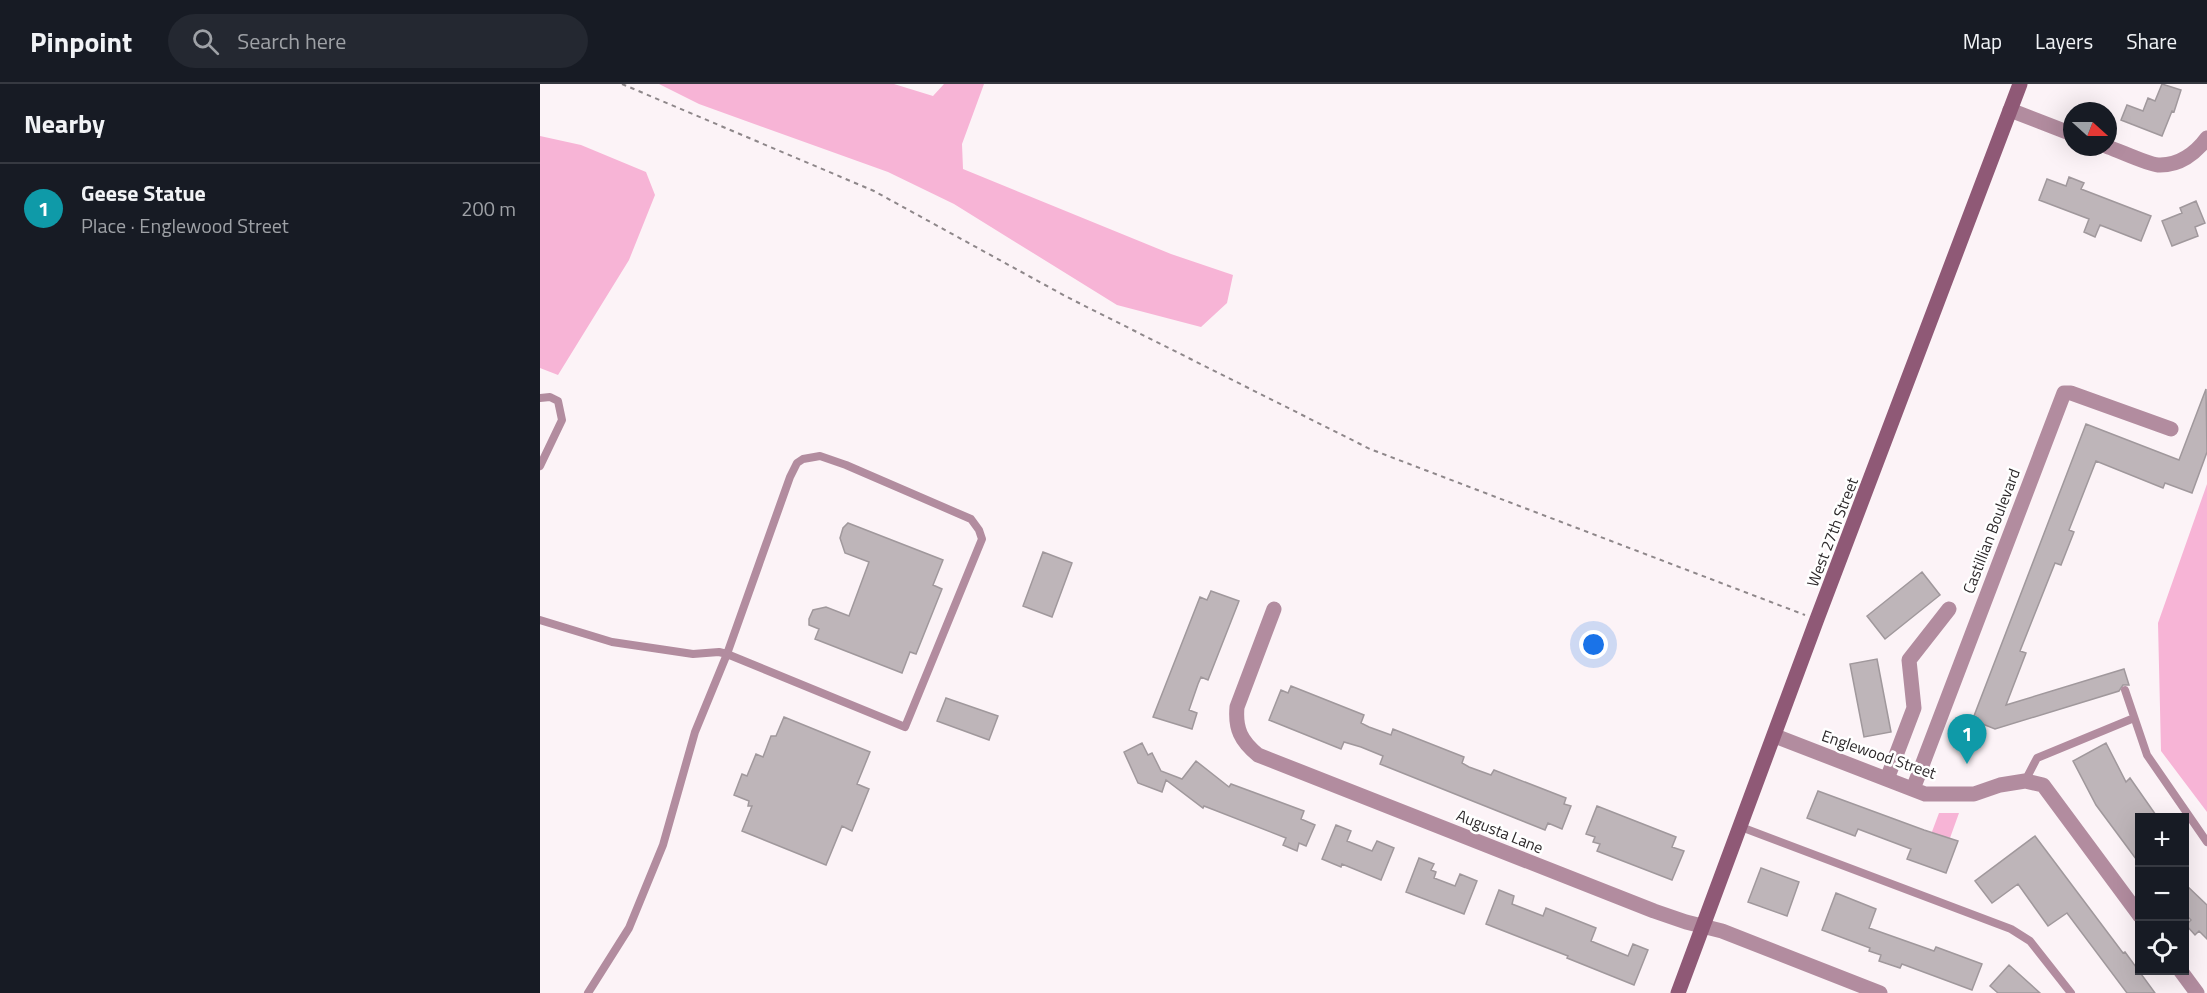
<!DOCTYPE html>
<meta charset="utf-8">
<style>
:root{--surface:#171b24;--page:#242831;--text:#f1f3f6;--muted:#9ea1a6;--line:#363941;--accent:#208c6b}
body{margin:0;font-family:"Titillium Web",sans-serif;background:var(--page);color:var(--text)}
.controls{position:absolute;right:18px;bottom:18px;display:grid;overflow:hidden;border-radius:0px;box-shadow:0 6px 24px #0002}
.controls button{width:54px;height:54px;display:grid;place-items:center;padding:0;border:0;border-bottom:2px solid var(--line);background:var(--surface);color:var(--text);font:30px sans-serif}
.compass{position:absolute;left:1523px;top:18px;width:54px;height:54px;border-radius:50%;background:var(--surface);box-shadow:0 6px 24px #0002;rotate:111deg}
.you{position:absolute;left:1054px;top:561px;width:21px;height:21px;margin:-15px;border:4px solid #fff;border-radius:50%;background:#1a73e8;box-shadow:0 0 0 9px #1a73e833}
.badge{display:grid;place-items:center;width:39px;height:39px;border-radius:50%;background:var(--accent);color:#fff;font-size:20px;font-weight:700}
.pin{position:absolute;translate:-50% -50px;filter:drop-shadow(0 2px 3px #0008)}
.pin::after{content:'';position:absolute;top:32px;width:21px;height:18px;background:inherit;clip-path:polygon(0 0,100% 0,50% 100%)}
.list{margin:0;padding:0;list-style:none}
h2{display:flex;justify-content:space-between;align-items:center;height:78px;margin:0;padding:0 24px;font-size:26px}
h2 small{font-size:20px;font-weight:400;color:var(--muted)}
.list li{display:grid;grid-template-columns:39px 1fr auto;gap:18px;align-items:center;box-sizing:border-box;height:90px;padding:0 24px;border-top:2px solid var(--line)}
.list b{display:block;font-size:22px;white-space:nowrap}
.list p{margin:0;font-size:20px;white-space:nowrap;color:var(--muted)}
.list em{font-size:20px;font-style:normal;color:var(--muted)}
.icon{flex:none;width:33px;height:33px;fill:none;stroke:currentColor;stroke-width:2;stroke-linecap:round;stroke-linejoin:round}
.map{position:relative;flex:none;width:1667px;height:909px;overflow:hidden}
header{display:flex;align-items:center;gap:36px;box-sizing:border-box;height:84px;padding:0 30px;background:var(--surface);border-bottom:2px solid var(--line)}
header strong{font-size:28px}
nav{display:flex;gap:33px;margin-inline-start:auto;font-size:21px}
.search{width:420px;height:54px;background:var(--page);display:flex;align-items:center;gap:15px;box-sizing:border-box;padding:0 21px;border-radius:33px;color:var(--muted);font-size:22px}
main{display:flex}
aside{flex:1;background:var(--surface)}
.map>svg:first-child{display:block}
.green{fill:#f7b4d6}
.building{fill:#beb5b9;stroke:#a0989c;stroke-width:1.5}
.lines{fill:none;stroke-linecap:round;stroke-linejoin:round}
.path{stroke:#8e878a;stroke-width:2;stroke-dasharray:4.5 4.5;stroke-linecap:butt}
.lane{stroke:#b28c9f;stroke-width:8}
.street{stroke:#b28c9f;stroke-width:15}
.secondary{stroke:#8f5976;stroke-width:15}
.labels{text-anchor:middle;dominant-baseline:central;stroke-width:5;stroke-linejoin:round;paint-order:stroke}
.street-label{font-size:16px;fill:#2d292b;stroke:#fff}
</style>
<header>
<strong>Pinpoint</strong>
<div class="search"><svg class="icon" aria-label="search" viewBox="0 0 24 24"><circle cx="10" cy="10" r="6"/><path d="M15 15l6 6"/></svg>Search here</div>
<nav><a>Map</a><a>Layers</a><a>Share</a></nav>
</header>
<main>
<aside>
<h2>Nearby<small></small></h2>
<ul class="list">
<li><span class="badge" style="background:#0f9aa8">1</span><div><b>Geese Statue</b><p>Place · Englewood Street</p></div><em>200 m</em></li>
</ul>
</aside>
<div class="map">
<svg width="1667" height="909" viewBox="0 0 1667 909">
<rect width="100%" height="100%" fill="#fcf3f7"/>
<path class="green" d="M119 0H354L393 12 404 0H444L422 60 423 85 631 170 693 191 687 219 661 243 577 221 414 120 348 88 159 20Z
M0 52 41 61 106 88 115 111 89 176 18 291 0 284Z
M1667 400V728L1621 667 1618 539Z
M1399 729H1419L1410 754 1407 753 1404 758 1390 753Z"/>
<path class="building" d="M1622 0 1641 6 1634 28 1632 27 1622 52 1581 36 1587 21 1603 27 1608 14 1615 17Z
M1529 93 1544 99 1541 105 1611 132 1601 157 1560 141 1555 153 1544 148 1549 135 1499 116 1507 95 1526 102Z
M1656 117 1665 139 1655 143 1658 152 1632 162 1622 137 1642 129 1640 124Z
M1666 305 1667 368 1652 409 1625 399 1623 404 1556 377 1529 446 1534 448 1521 481 1515 479 1480 567 1486 569 1466 621 1584 585 1589 601H1583L1579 607 1455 645 1435 637 1436 633 1434 632 1546 340 1639 376Z
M308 439 403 476 393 501 402 505 376 570 370 568 362 589 275 555 279 545 269 541V535L273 526 286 523 309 532 329 478 305 469 300 454 303 444Z
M503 468 532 479 512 533 483 522Z
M1382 488 1400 511 1345 555 1327 532Z
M671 507 699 517 668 596 661 593 658 600 649 626 657 629 652 645 613 633 660 513 667 516Z
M1337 575 1351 648 1324 653 1310 580Z
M751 602 824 631 821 639 829 643 851 651 853 645 924 673 922 679 929 683 951 691 954 686 1026 714 1024 720 1031 722 1022 745 1008 739 1005 746 840 680 843 672 821 663 804 658 801 665 729 636 741 606 748 609Z
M406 614 458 632 449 656 397 637Z
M244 633 330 668 317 700 329 705 312 747 302 742 286 781 202 747 212 722H208L209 717 194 711 202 690 207 692 216 670 223 673 231 652H236Z
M602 659 608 671 612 669 621 687 642 695 656 677 689 703 691 700 764 727 761 735 775 741 766 762 759 759 757 767 743 761 746 754 664 722 663 724 626 696 622 708 598 699 584 668Z
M1566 659 1586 698 1590 694 1618 734H1599V779L1556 721 1533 677Z
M1278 707 1384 746 1418 757 1406 789 1367 775 1371 765 1318 745 1315 752 1267 734Z
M1057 722 1136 753 1132 763 1144 767 1132 796 1057 767 1060 760 1053 758 1055 753 1046 750Z
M796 741 811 747 807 757 832 767 837 757 854 764 841 796 802 780 801 783 782 775Z
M1495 752 1583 869 1585 868 1615 909H1587L1527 829 1508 842 1478 800 1452 819 1435 797Z
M879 774 894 780 891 786 896 788 894 794 915 802 920 790 937 797 924 830 866 808Z
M1221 784 1259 798 1247 832 1208 818Z
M1644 799 1667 821V855L1659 847 1655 851 1646 841 1651 836 1644 829Z
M959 806 974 812 972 820 1003 832 1006 824 1056 844 1051 857 1088 872 1093 860 1108 866 1094 901 1027 874 1028 872 946 840Z
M1296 809 1336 825 1329 844 1394 867 1396 863 1442 880 1432 906 1362 880 1360 884 1339 877 1341 871 1329 867 1330 864 1282 846Z
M1469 881 1500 909H1458L1450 902Z"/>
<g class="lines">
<path class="path" d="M82 0 334 107 527 213 830 365 1265 531"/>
<path class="lane" d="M0 314 10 313 18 317 22 336 0 382
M0 536 72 558 153 570 179 568 187 570 365 643 442 455 439 446 431 435 306 381 280 372 263 375 257 379 250 393 187 570 155 648 123 761 89 844 48 909
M1585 606 1607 671 1667 758
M1485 697 1497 674 1594 634
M1201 743 1471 845 1490 857 1531 909"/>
<path class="street" d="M1470 26 1532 50
M1568 63C1580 67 1607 80 1618 81 1639 82 1656 69 1667 54
M734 525 697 623C695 645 701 657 718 671L1114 827 1146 838 1182 847 1340 909
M1235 652 1385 710H1434L1460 701 1485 697 1503 701 1600 832
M1347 695 1374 624 1369 576 1409 525
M1373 705 1524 309H1531L1631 345
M1640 886 1657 909"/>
<path class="secondary" d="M1138 909 1277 535 1480 0"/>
</g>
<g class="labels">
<g class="street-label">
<text transform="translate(1451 447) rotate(-69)">Castillian Boulevard</text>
<text transform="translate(1292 448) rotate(-69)">West 27th Street</text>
<text transform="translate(1339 670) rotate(19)">Englewood Street</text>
<text transform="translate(960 747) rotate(22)">Augusta Lane</text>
</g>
</g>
</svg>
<div class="controls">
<button>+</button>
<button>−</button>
<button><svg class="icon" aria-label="locate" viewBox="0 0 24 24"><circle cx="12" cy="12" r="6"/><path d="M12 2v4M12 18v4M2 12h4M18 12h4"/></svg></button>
</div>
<svg class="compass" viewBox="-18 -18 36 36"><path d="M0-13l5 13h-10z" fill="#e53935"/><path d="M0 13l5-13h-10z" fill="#9ea1a6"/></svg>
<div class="you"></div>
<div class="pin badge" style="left:1427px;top:680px;background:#0f9aa8">1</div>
</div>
</main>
